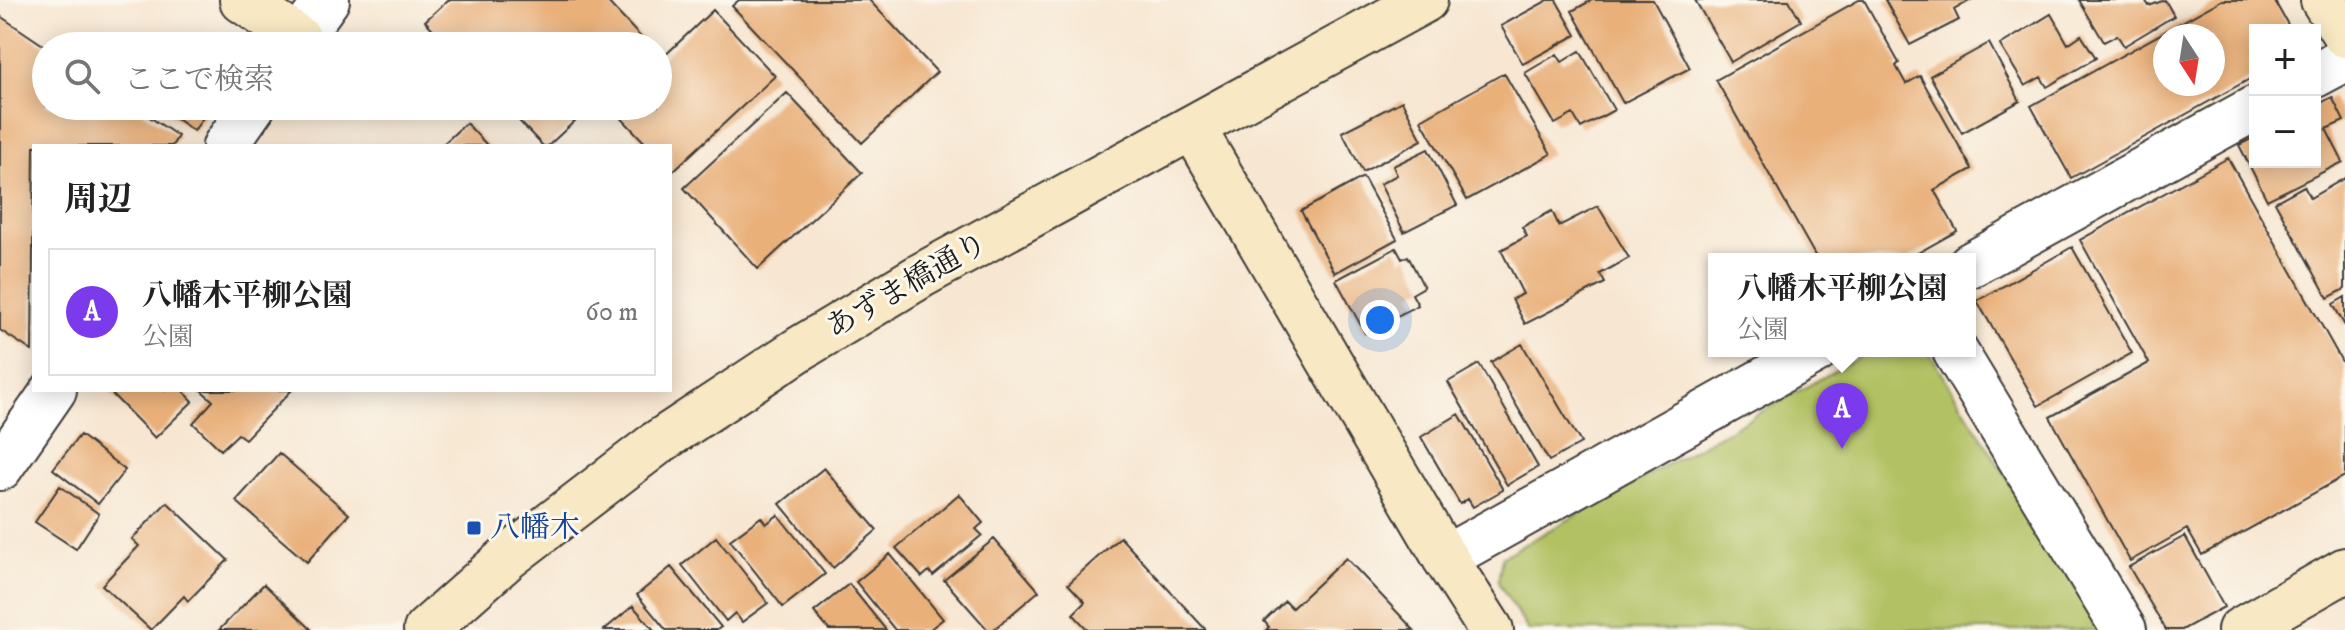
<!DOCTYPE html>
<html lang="ja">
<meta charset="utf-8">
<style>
:root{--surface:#fff;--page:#f6f6f6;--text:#222;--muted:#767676;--line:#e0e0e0;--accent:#7c3aed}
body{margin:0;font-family:"IM FELL DW Pica","Noto Serif JP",serif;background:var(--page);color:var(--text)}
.controls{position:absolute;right:24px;top:24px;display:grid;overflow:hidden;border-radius:0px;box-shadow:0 4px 20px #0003}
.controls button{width:72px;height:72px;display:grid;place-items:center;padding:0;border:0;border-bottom:2px solid var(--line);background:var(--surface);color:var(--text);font:40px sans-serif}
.compass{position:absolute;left:2153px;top:24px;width:72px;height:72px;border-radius:50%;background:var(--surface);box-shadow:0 4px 20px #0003;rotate:168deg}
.you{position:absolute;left:1380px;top:320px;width:28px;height:28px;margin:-20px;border:6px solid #fff;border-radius:50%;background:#1a73e8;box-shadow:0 0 0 12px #1a73e833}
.badge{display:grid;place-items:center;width:52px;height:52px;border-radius:50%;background:var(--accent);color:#fff;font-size:26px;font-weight:700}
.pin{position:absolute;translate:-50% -66px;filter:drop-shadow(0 2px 4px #0008)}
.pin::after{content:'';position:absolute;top:42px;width:28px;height:24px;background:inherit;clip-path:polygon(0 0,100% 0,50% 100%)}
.popup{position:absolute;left:1708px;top:253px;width:268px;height:104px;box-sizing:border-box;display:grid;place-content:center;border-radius:0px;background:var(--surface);filter:drop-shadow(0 2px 6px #0005);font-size:26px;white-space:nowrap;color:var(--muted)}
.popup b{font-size:30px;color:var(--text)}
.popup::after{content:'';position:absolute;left:50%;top:100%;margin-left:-16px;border:16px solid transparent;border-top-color:var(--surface)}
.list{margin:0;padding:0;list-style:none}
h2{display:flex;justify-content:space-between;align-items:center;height:104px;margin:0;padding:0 32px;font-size:34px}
h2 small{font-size:26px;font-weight:400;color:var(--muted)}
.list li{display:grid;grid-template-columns:52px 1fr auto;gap:24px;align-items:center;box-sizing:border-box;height:128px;margin:0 16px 16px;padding:0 16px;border:2px solid var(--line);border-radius:0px}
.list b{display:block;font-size:30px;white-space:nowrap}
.list p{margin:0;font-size:26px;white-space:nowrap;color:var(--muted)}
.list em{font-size:26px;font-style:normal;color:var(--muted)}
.icon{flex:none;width:44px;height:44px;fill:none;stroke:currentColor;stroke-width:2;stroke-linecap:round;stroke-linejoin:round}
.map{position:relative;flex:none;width:2345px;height:630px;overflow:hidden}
.search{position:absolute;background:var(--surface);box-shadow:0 4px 20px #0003;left:32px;top:32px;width:640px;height:88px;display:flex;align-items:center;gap:20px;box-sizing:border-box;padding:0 28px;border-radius:44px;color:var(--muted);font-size:30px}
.panel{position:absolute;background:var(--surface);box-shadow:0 4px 20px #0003;left:32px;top:144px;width:640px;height:248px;border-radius:0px}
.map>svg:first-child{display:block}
.green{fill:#b2c163;stroke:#676e40;stroke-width:2}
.building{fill:#e9b07a;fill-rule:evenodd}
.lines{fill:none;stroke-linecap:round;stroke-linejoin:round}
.street-casing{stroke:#3d3a37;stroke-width:48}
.secondary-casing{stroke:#3d3a37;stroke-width:48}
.street{stroke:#fff;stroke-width:44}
.secondary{stroke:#f8e8c3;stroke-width:44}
.transit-dot{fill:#1a4fb4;stroke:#fbf7ec;stroke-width:3}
.labels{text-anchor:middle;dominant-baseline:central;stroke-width:6;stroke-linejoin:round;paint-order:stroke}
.street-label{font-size:30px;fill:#1c1c1c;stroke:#fbf7ec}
.transit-label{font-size:30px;fill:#164399;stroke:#fbf7ec;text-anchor:start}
</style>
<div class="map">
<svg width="2345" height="630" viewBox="0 0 2345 630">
<rect width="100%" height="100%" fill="#fbf7ec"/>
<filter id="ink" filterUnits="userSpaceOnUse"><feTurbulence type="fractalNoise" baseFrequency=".0125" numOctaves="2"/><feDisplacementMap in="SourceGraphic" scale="16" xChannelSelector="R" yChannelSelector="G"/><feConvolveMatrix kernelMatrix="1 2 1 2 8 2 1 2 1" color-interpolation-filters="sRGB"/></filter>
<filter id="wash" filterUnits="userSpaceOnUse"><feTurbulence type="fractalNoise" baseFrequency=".006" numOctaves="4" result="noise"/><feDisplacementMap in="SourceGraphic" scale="32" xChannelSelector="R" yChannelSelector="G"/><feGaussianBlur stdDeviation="1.8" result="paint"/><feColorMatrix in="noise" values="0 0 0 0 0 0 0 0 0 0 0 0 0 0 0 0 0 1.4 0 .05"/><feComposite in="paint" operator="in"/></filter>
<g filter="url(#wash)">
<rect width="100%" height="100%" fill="#f7e6d1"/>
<path class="green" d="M1870 351H1928L2102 630H1528L1498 582 1502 557Z"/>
<g id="blocks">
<path class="building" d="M448 0H606L649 46H449L425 21Z
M739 0H869L937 72 862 143 732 6Z
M1548 0H1556L1576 35 1523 64 1501 26Z
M1592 0H1653L1690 68 1623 103 1572 11Z
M1695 0H1789L1801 21 1731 62Z
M1859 0H1864L1899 63 1896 66 1906 84 1920 76 1972 169 1934 190 1957 231 1907 259H1817L1716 80Z
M1885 0H1971L1954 10 1959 20 1910 45Z
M2079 0H2145L2149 6 2165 0 2174 16 2124 46 2117 35 2104 42Z
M2222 0H2274L2291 30H2255V76L2071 178 2031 106ZM2165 36H2213V84H2165Z
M713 10 775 76 672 172 670 146H648L610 106H658V62Z
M2051 14 2068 44 2081 35 2096 58 2047 87 2041 77 2025 86 2000 45Z
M0 16 46 47V106H133L178 136 172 146H34L32 351 0 330Z
M202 34 220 46H193Z
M1989 43 2020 101 1962 133 1930 76Z
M1580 51 1614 110 1581 128 1573 114 1555 124 1525 73 1557 54 1562 62Z
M1504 73 1551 154 1467 200 1421 120Z
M787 93 862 173 758 269 684 188Z
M2332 97 2344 121 2326 129 2343 162 2267 200 2239 145 2255 137V162H2315V106Z
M1402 101 1422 140 1363 172 1342 132Z
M158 106H211L194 131Z
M505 106H591L548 146H543Z
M466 123 488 146H441Z
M1428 149 1457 205 1404 232 1380 184 1397 175 1393 166Z
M2228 158 2345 367V476L2202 555 2187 529 2130 561 2050 417 2149 363 2080 240Z
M1363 177 1397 239 1335 273 1301 211Z
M2345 178V289L2328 298 2275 202 2304 186 2310 198Z
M1598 206 1629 258 1600 274 1605 283 1525 324 1512 299 1523 294 1501 250 1527 236 1522 227 1552 211 1559 226Z
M2072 247 2132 353 2038 406 1977 301Z
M1396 248 1402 259 1408 256 1424 287 1412 294 1418 305 1365 333 1336 280Z
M2345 297V326L2333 304Z
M1522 344 1581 443 1549 461 1491 362Z
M1479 364 1538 467 1507 485 1448 382Z
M108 390H182L193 401 155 438Z
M201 390H292L245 439 238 434 221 450 193 423 213 401Z
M1459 414 1503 490 1473 507 1468 499 1460 504 1421 437Z
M80 435 125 470 98 504 53 469Z
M279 453 349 514 307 562 236 501Z
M824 468 877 530 833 568 780 504Z
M60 486 99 514 76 549 35 522Z
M959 494 983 523 976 529 982 535 933 576 929 571 922 577 896 548Z
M167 502 228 560 188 601 184 596 151 630 102 585 139 546 132 539Z
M778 515 825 574 783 607 730 540 761 517 766 524Z
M2185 536 2224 607 2182 630H2166L2129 567Z
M716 537 768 603 742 622 735 613 726 621 682 565Z
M1120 537 1206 630H1088L1073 614 1085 602 1068 584Z
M994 539 1039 591 993 630H988L944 580Z
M890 554 943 619 929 630H895L856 582Z
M1346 558 1414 630H1266L1269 627 1264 621 1285 601 1292 608Z
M671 567 721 627 717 630H666L637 595Z
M264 584 312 630H219Z
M849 584 886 630H829L814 612Z
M633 606 654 630H604Z"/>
</g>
</g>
<g filter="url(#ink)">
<use href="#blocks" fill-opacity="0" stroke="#3d3a37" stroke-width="2"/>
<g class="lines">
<defs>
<path id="street" d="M294 46 327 0
M2315 75 2345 59
M225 146 253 106
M1970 265 2255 108
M1955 351 2124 630
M0 468 54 390
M1445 558 1816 351"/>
<path id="secondary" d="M242 0 299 39
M2323 0 2345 35
M1193 128 1445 558 1491 630
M426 630 507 558 657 443 801 348 922 275 1425 0
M2240 630 2345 570"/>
</defs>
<use href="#street" class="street-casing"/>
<use href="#secondary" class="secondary-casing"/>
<use href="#street" class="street"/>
<use href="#secondary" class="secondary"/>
</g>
</g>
<rect class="transit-dot" x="466" y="520" width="16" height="16" rx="4"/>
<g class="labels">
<g class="street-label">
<text transform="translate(907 286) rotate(-30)">あずま橋通り</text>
</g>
<g class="transit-label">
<text x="490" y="528">八幡木</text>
</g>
</g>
</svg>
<div class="controls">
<button>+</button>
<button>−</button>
</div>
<svg class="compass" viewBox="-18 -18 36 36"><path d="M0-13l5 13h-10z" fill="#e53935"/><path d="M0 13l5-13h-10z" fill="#767676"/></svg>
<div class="you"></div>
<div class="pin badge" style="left:1842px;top:449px">A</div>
<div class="popup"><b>八幡木平柳公園</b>公園</div>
<div class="search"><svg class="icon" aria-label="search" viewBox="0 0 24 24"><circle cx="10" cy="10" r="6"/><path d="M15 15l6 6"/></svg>ここで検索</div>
<section class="panel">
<h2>周辺<small></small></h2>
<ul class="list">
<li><span class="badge">A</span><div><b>八幡木平柳公園</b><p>公園</p></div><em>60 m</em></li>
</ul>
</section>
</div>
